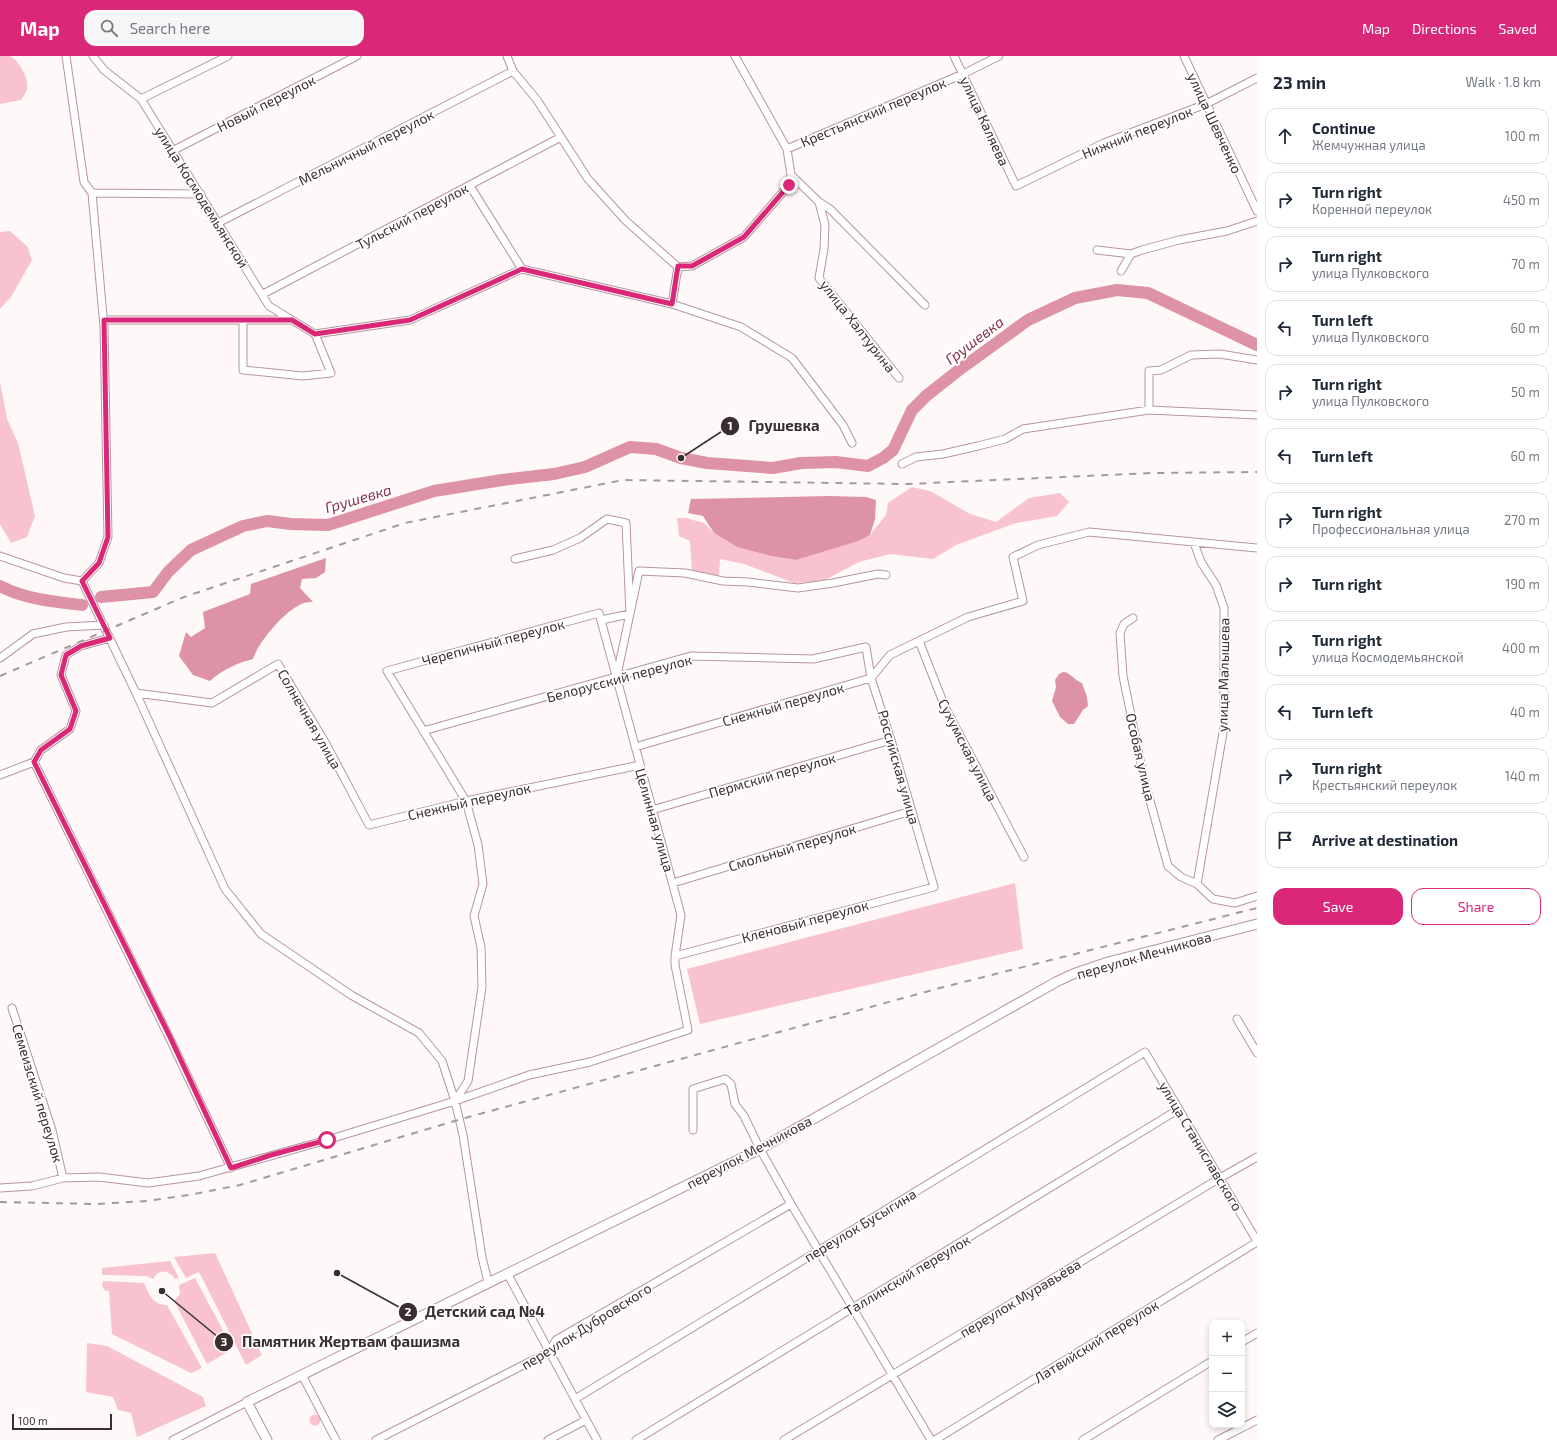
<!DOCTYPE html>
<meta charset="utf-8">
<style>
:root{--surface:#fff;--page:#f6f6f7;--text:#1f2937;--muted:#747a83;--line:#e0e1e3;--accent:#db2777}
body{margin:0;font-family:"Exo 2",sans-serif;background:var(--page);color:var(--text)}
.controls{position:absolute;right:12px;bottom:12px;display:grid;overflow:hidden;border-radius:8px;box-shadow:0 2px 6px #0003}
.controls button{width:36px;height:36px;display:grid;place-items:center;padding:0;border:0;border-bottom:1px solid var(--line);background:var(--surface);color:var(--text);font:20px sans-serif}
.scale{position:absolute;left:12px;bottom:10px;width:100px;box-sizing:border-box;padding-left:4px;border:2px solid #3b2e31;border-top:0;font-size:11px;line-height:14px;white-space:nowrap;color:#3b2e31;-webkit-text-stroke:3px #fff;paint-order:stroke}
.stop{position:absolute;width:12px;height:12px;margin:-9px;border:3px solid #db2777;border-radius:50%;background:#fff}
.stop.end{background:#db2777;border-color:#fff;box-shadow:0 1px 4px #0008}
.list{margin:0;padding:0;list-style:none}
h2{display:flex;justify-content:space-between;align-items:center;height:52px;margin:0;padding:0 16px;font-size:17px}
h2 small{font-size:13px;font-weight:400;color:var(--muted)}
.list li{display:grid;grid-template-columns:26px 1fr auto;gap:12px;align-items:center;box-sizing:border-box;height:56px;margin:0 8px 8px;padding:0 8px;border:1px solid var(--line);border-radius:12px}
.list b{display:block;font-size:15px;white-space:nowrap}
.list p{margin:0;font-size:13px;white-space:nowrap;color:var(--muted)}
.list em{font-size:13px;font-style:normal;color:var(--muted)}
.actions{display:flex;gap:8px;padding:12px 16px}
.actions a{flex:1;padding:9px 0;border:1px solid var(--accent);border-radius:12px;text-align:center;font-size:14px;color:var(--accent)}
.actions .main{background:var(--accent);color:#fff}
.icon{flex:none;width:22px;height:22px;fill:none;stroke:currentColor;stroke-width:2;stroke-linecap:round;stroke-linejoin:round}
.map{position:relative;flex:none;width:1257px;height:1384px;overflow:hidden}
header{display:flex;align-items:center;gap:24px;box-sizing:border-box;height:56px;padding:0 20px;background:var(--accent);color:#fff}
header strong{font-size:19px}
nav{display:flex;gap:22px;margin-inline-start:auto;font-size:14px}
.search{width:280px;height:36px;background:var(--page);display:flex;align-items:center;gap:10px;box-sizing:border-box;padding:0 14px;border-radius:12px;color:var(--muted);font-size:15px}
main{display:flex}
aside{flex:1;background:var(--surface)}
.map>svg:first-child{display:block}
.green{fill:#f8c2ce}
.water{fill:#de92a6}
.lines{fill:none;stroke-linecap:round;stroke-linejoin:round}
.river{stroke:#de92a6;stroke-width:12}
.street-casing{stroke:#b6969d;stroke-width:9}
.secondary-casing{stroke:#b6969d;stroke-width:11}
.street{stroke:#fff;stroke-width:7}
.secondary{stroke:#fff;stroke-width:9}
.rail{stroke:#a49a9c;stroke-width:2;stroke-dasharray:7 7;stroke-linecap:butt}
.route{stroke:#db2777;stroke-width:5}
.labels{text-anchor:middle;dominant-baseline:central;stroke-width:3.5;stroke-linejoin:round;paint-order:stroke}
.street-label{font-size:14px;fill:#3b2e31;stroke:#fff}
.water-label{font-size:15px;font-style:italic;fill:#89304e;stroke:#fff}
.leader{fill:none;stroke:#3b2e31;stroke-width:1.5}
.callout-dot{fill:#3b2e31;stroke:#fff;stroke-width:1.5}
.mark-label{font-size:12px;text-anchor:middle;font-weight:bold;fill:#fff}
.callout-label{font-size:15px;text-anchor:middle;font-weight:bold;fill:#3b2e31;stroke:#fff;stroke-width:3.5;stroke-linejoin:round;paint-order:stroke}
</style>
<header>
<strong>Map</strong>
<div class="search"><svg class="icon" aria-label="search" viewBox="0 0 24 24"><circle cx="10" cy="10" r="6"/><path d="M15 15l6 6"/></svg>Search here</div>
<nav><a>Map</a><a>Directions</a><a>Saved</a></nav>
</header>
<main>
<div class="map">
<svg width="1257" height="1384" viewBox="0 0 1257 1384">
<rect width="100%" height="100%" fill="#fff8f9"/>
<path class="green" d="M0 0C3 0 7 0 10 0 20 5 29 23 27 33 26 37 23 41 21 44L0 48Z
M10 175 27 190 32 204 11 241 0 253V176Z
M0 326 7 363 18 387 35 460 27 481 11 487 0 468Z
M912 431 930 435 970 458 996 466 1029 442 1060 437 1069 446 1057 460 1016 467 956 489 933 503 890 498 859 506 823 525 794 527 744 508 720 503 719 520 692 515 690 485 679 480 677 462H686L704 467 714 477 737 491 771 500 796 504 870 479 886 459 888 447Z
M1015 827 1023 893 700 968 687 913Z
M215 1197 262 1299 246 1309 199 1216 186 1222 174 1201Z
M170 1205 179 1222 175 1223C169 1214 159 1212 153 1223L146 1220 102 1219V1212Z
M195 1222 233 1293 207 1308 174 1245 180 1238 179 1229Z
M103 1225 144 1227C149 1239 153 1249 167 1249L202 1312 191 1317 112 1278 109 1235 104 1234 102 1229Z
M87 1287 107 1290 203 1341 206 1350 137 1381 131 1357 118 1354 113 1341 86 1336Z
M309.5 1364a5.5 5.5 0 1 1 11 0a5.5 5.5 0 1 1-11 0Z"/>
<path class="water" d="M829 440 866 441 876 444 875 463 870 479 858 485 796 504 771 500 737 491 714 477 703 460 688 457 691 443Z
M326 502 325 516 316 522 302 523 300 532 313 546C310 546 307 546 304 547 287 552 258 586 253 603 237 607 222 614 210 625L193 619 179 600 186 576 191 581 205 572 203 556 250 538 251 528Z
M1063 616C1070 616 1074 624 1082 627L1087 641 1088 650 1083 654 1074 668H1068L1060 661 1052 645 1056 631 1055 624 1059 618Z"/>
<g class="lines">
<path class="river" d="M0 530C25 543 54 546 82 549
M101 541 153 536 168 516 191 494 243 470 267 465 291 468 328 469 434 435 502 424 554 418 585 411 630 391 656 393 681 402 707 407 773 412 801 407 836 406 868 410 883 402 893 394 912 354 926 340 959 314 995 288 1028 264 1075 242 1117 234 1148 237 1257 289"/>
<defs>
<path id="street" d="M66 0 84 126 92 137 104 271 108 481 99 507 82 525 136 637 225 833 261 878 351 939 419 977 442 1005 455 1045 463 1079 482 1201 488 1226
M93 0 104 14 141 43 269 250 315 278 410 264 522 213 672 248 741 271 792 302 843 369 852 387
M507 0 513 15 537 44 588 123 626 165 678 211 692 210 744 181 789 129 791 119 787 93 735 0
M954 0 1016 130 1104 87 1206 48 1257 22
M1184 0 1257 155
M141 43 228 0
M787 93 963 18 999 0
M174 94 357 0
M791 119 819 146 830 153 925 249
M470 130 522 213
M92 137 201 138
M819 146 825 169 824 193 819 222 899 322
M218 167 513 15
M1097 194 1131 198
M1121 215 1131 198 1142 194 1179 184 1227 175 1257 165
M263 238 561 81
M672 248 678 211
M104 264H291
M243 264V314L303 320 331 317 315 278
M1149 354V315L1161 314 1191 299 1220 298 1257 304
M902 408 916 401 943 398 978 390 1005 383 1023 373 1149 354 1257 359
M1194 487 1201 506 1216 529 1224 552V671L1197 828
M0 500 64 522 82 525
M515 503 553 494 580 482 607 463 626 467 630 558 601 564
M1133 562 1124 568 1120 577 1123 620 1144 723 1168 810 1181 821 1197 828 1213 843 1235 847 1257 840
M919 585 945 651 1024 801
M0 602 33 578 66 571 104 569
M617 619 639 515 685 517 723 525 748 526 798 532 833 527 878 518 886 519
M136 637 212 647 278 608 325 686 369 769 466 745 640 709
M423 675 691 600 813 603 866 591 871 622 891 684 934 831 675 900
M635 691 871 622 890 599 968 561 1023 545 1013 501 1038 489 1089 476 1257 492
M34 706 169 981 231 1112
M0 719 34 706 41 694 70 673 76 655 61 619 66 599 81 590 110 582
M652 754 891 684
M673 827 911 755
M12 952 52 1074 63 1122
M1237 963 1257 997
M693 1074V1033L725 1023 731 1028 735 1048 744 1060 760 1093 791 1148 931 1384
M0 1132 32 1130 63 1122 99 1121 148 1127 199 1120 327 1084 455 1045 529 1019 590 1006 688 974 675 909V900L681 859 599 557 387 615 466 745 478 789 483 828 474 860 481 891 482 931 468 1025 455 1045
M507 1217 597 1384
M1242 1286 1257 1277
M302 1319 336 1384
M575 1343 1145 996 1257 1185
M173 1384 247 1346
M376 1384 549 1296 556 1284 791 1148
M548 1384 586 1364
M636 1384 1179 1053
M784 1384 1220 1122 1257 1101
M935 1384 1257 1186
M1083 1384 1212 1305
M1218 1384 1257 1364"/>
<path id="secondary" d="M267 1384 247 1346 760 1093 1056 926 1073 918 1108 906 1257 868"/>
</defs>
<use href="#street" class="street-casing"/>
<use href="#secondary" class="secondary-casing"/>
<use href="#street" class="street"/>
<use href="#secondary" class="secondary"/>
<path class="rail" d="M0 620 184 541 405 467 623 424 907 428 1152 417 1257 416
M0 1146 97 1148 147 1145 189 1139 240 1129 465 1062 940 932 1257 852"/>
</g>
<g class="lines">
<path class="route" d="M327 1084 271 1099 231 1112 170 981 34 706 41 694 70 673 76 655 61 619 66 599 81 590 110 582 82 525 99 507 108 481 104 264H292L315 278 410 264 522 213 672 248 678 210H692L744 181 789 129"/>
</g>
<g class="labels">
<g class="street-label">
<text transform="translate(266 47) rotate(-27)">Новый переулок</text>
<text transform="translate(873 56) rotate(-23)">Крестьянский переулок</text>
<text transform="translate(985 65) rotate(65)">улица Каляева</text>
<text transform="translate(1215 67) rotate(65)">улица Шевченко</text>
<text transform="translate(1137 76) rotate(-22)">Нижний переулок</text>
<text transform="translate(366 91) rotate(-27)">Мельничный переулок</text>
<text transform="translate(202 141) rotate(58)">улица Космодемьянской</text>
<text transform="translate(412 160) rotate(-28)">Тульский переулок</text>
<text transform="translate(858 270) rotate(52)">улица Халтурина</text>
<text transform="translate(493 586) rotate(-15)">Черепичный переулок</text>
<text transform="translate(1223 619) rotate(-89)">улица Малышева</text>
<text transform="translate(619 622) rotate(-15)">Белорусский переулок</text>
<text transform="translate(783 648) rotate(-16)">Снежный переулок</text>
<text transform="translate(310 663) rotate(60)">Солнечная улица</text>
<text transform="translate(968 694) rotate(63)">Сухумская улица</text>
<text transform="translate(1141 701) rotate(77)">Особая улица</text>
<text transform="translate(899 711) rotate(74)">Российская улица</text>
<text transform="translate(772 719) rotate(-16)">Пермский переулок</text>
<text transform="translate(469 745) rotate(-13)">Снежный переулок</text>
<text transform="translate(655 764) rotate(74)">Целинная улица</text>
<text transform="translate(792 791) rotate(-17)">Смольный переулок</text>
<text transform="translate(805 865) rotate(-15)">Кленовый переулок</text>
<text transform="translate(1144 899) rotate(-16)">переулок Мечникова</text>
<text transform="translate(38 1037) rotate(73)">Семеизский переулок</text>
<text transform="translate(1201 1090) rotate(59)">улица Станиславского</text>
<text transform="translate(749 1096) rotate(-28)">переулок Мечникова</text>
<text transform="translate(860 1169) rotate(-31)">переулок Бусыгина</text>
<text transform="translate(907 1219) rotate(-31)">Таллинский переулок</text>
<text transform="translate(1020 1242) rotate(-31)">переулок Муравьёва</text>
<text transform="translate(586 1270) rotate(-32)">переулок Дубровского</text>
<text transform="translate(1096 1285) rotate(-32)">Латвийский переулок</text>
</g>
<g class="water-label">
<text transform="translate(974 284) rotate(-37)">Грушевка</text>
<text transform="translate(358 442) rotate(-16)">Грушевка</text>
</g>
</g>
<path class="leader" d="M681 402L730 370M337 1217L408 1256M162 1235L224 1286"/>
<g class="callout-dot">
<circle cx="681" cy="402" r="4"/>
<circle cx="337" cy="1217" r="4"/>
<circle cx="162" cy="1235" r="4"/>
<circle cx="730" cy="370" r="10"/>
<circle cx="408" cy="1256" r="10"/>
<circle cx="224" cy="1286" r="10"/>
</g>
<g class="mark-label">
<text x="730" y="374">1</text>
<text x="408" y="1260">2</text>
<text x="224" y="1290">3</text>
</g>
<g class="callout-label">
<text x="784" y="375">Грушевка</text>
<text x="485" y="1261">Детский сад №4</text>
<text x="351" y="1291">Памятник Жертвам фашизма</text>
</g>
</svg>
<div class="controls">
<button>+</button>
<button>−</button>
<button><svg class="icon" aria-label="layers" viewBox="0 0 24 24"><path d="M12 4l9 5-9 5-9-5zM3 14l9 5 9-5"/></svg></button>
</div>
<div class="scale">100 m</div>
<div class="stop" style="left:327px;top:1084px"></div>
<div class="stop end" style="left:789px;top:129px"></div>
</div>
<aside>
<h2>23 min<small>Walk · 1.8 km</small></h2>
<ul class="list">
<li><svg class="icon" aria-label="ahead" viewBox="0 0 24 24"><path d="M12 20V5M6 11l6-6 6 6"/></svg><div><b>Continue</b><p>Жемчужная улица</p></div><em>100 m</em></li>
<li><svg class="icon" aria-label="right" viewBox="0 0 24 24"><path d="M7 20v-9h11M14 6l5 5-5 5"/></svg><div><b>Turn right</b><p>Коренной переулок</p></div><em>450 m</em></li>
<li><svg class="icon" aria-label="right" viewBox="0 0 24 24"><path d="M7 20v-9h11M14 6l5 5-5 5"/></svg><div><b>Turn right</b><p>улица Пулковского</p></div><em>70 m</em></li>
<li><svg class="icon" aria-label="left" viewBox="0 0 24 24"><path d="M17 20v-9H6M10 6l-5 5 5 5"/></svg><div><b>Turn left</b><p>улица Пулковского</p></div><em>60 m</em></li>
<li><svg class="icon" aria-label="right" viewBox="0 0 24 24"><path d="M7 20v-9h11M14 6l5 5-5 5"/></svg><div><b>Turn right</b><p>улица Пулковского</p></div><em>50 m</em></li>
<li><svg class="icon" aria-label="left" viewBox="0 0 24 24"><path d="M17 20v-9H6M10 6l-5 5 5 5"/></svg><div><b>Turn left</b></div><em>60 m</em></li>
<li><svg class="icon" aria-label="right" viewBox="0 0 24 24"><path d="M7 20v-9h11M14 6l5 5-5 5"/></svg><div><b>Turn right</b><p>Профессиональная улица</p></div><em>270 m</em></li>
<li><svg class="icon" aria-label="right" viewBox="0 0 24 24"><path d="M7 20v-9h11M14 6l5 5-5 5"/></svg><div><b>Turn right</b></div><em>190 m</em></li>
<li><svg class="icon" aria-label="right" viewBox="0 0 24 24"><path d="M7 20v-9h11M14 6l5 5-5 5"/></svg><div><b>Turn right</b><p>улица Космодемьянской</p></div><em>400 m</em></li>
<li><svg class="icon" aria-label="left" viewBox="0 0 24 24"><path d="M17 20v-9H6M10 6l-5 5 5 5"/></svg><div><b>Turn left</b></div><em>40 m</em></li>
<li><svg class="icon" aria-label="right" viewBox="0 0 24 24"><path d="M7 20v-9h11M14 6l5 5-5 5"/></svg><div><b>Turn right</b><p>Крестьянский переулок</p></div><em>140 m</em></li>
<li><svg class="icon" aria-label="arrive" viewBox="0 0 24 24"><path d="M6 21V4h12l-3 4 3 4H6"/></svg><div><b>Arrive at destination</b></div></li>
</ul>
<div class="actions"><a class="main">Save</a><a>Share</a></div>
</aside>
</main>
